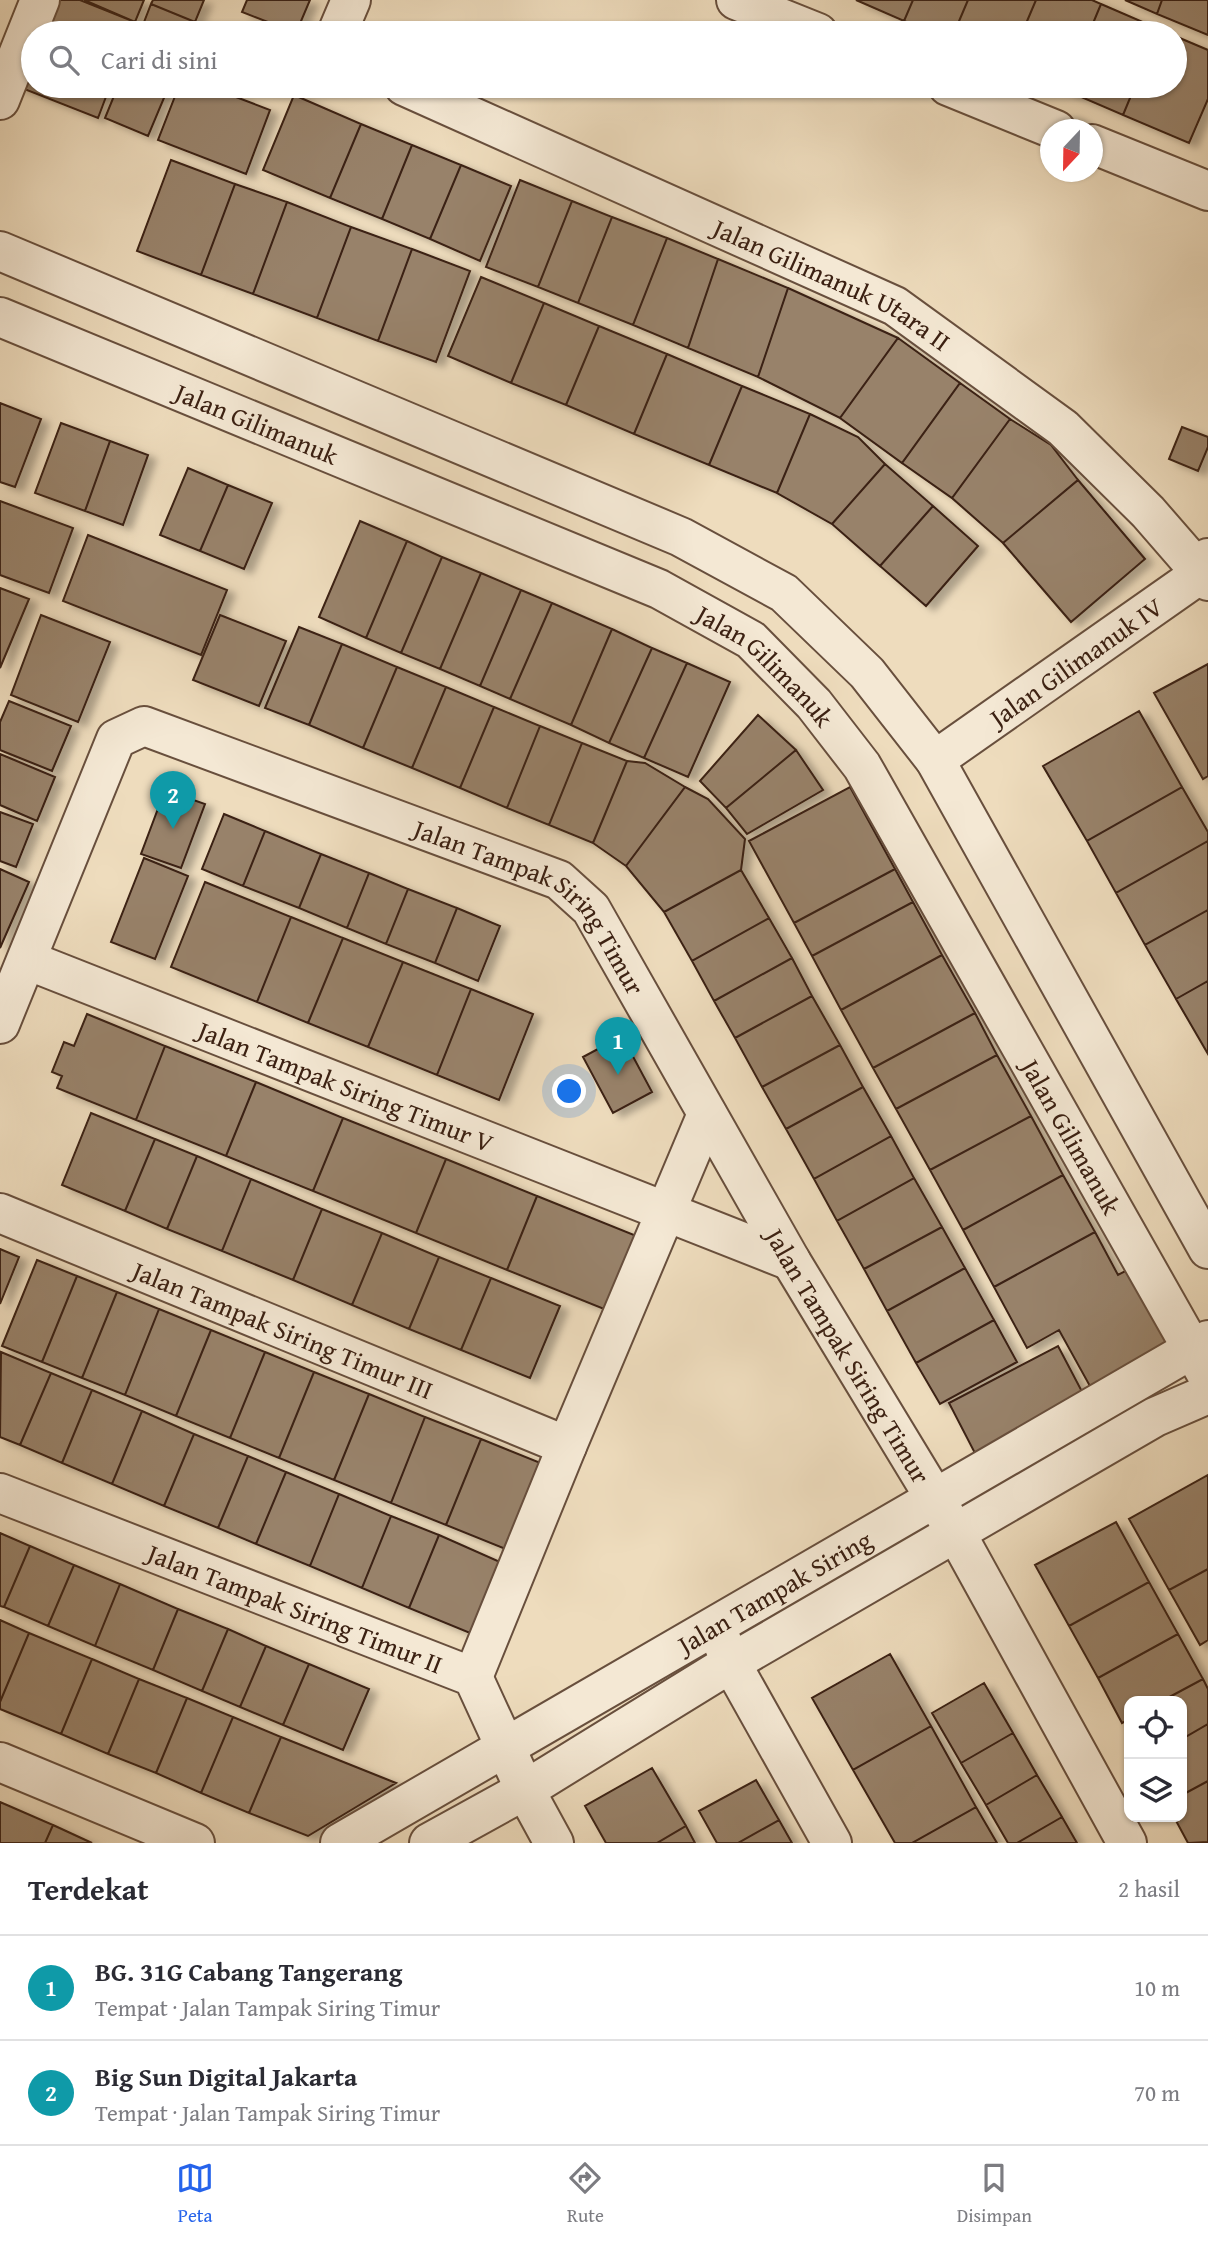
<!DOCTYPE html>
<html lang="id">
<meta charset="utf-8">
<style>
:root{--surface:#fff;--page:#f2f2f3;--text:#2b2b33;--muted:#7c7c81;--line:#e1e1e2;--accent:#2563eb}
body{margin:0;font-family:"Gentium Book Plus",serif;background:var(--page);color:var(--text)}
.controls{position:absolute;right:21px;bottom:21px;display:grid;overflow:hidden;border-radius:14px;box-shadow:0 2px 5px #0004}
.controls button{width:63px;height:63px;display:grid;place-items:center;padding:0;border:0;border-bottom:2px solid var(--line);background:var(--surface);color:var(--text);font:35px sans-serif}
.compass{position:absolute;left:1040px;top:119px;width:63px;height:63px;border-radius:50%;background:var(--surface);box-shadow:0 2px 5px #0004;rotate:202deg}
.you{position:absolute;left:570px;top:1092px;width:24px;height:24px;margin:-18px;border:5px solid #fff;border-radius:50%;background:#1a73e8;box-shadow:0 0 0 10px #1a73e833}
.badge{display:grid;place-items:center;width:46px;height:46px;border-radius:50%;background:var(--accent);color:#fff;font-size:23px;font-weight:700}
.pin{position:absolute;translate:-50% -58px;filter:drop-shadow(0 2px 4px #0008)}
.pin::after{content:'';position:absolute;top:37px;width:24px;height:21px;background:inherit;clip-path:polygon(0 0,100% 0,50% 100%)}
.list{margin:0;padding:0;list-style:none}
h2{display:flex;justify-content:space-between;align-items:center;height:91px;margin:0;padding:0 28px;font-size:30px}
h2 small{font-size:23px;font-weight:400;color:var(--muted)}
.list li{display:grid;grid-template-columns:46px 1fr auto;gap:21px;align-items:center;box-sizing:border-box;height:105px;padding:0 28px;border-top:2px solid var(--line)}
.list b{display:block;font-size:26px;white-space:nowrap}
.list p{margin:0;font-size:23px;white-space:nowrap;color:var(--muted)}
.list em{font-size:23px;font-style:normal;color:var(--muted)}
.icon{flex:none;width:38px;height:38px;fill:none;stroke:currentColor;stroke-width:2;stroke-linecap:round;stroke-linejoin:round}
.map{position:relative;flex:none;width:1208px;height:1843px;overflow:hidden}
.search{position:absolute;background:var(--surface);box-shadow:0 2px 5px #0004;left:21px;right:21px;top:21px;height:77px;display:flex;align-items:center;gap:18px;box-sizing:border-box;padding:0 24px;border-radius:38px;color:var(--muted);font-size:26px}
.sheet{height:301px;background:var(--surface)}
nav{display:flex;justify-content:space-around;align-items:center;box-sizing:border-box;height:98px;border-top:2px solid var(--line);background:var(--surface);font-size:19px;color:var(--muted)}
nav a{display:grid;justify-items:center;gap:4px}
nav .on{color:var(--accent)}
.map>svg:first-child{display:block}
.building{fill:#98826b;stroke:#3b2012;stroke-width:2;filter:url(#shadow)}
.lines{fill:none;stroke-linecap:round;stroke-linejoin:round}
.minor-casing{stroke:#684f3d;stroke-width:42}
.tertiary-casing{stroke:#684f3d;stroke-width:42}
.minor{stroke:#f4e8d4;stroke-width:38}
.tertiary{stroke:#f4e8d4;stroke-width:38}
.labels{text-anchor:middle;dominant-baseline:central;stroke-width:6;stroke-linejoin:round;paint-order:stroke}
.street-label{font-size:26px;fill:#3b2012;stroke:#f4e8d4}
</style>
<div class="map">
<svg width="1208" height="1843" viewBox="0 0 1208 1843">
<defs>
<filter id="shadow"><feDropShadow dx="8" dy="4.5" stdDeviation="3.5" flood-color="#0004"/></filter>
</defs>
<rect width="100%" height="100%" fill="#eedcbd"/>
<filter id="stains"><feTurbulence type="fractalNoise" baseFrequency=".00286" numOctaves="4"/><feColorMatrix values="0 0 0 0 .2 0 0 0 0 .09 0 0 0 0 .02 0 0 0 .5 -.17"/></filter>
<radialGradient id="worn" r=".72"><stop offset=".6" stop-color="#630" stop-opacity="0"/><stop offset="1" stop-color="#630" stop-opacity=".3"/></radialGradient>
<path class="building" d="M47 0H80L135 22 131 33H34Z
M84 0H144L135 22Z
M153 0H204L195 22 151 4Z
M247 0H310L296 33 242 12Z
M856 0H913L904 21Z
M913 0H968L954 33H933L904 21Z
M968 0H1036L1022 33H954Z
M1036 0H1092L1101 4 1089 33H1022Z
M1125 0H1162L1157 14Z
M1162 0H1208V35L1157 14Z
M151 4 195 22 190 33H150L141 30Z
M1101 4 1159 29 1158 33H1089Z
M33 35V86H110L98 118 14 85Z
M1175 36 1208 50V99L1189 143 1123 115 1135 86H1175Z
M118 86H169L148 136 105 118Z
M179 86H207L270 110 246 174 158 140Z
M1067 86H1135L1123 115 1065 90Z
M294 95 361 124 330 198 263 170Z
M361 124 412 145 382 219 330 198Z
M412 145 461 165 430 239 382 219Z
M171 160 235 184 201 275 137 251Z
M461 165 511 186 480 261 430 239Z
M520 180 572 201 538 287 486 267Z
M235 184 287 202 253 294 201 275Z
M572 201 612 217 578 303 538 287Z
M287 202 351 227 317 318 253 294Z
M612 217 667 238 633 325 578 303Z
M351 227 412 249 378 341 317 318Z
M667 238 718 259 688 348 633 325Z
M412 249 470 271 436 362 378 341Z
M718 259 788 288 758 377 688 348Z
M481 277 544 303 511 383 448 356Z
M788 288 898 338 840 418 758 377Z
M544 303 599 326 566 405 511 383Z
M599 326 667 354 634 434 566 405Z
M898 338 960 383 902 463 840 418Z
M667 354 742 386 709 465 634 434Z
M960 383 1010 419 952 498 902 463Z
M742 386 810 414 777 493 709 465Z
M0 403 41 419 15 487 0 482Z
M810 414 858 437 885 464 832 524 777 493Z
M1010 419 1051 445 1078 480 1003 543 952 498Z
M61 423 110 441 85 511 35 493Z
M1182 427 1208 437V447L1198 471 1169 459Z
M110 441 148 455 123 525 85 511Z
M885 464 933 506 880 566 832 524Z
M188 468 228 485 200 551 160 535Z
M1078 480 1145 559 1071 622 1003 543Z
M228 485 272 503 244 569 200 551Z
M0 501 73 528 49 593 0 575Z
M933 506 978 546 926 606 880 566Z
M360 521 407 541 366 638 319 617Z
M88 535 227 590 201 655 63 601Z
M407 541 442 557 401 653 366 638Z
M442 557 481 573 440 669 401 653Z
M481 573 521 590 480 686 440 669Z
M0 588 29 599 0 668Z
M521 590 552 603 510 699 480 686Z
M552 603 612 629 571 725 510 699Z
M41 615 110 642 78 722 11 695Z
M220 615 286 641 259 706 193 680Z
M299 627 342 644 309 725 265 708Z
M612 629 652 648 609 743 571 725Z
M342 644 397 667 363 748 309 725Z
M652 648 687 663 644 758 609 743Z
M687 663 730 682 688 777 644 758Z
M1208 664V776L1203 779 1154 693Z
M397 667 446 687 412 768 363 748Z
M446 687 494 707 460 788 412 768Z
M9 701 71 726 52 771 0 750V722Z
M494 707 540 726 507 808 460 788Z
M1139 711 1182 787 1087 841 1043 766Z
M758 715 796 750 726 808 700 781Z
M540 726 582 743 549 825 507 808Z
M582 743 627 761 593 843 549 825Z
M796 750 823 790 747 834 726 808Z
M0 754 55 777 37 821 0 805Z
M627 761 645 763 685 787 626 866 593 843Z
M685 787 708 799 745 839 741 870 664 912 626 866Z
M850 787 895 869 794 923 749 841Z
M1182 787 1208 832V841L1116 893 1087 841Z
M165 790 205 804 181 868 141 854Z
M0 812 33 824 16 867 0 861Z
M224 814 265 831 243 886 202 869Z
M265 831 321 854 299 908 243 886Z
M1208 841V910L1145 945 1116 893Z
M321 854 369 873 347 928 299 908Z
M144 858 188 876 155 959 111 942Z
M0 869 29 882 0 948Z
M895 869 913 902 812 956 794 923Z
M741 870 769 918 692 961 664 912Z
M369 873 408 889 386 944 347 928Z
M205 882 291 917 257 1002 171 967Z
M408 889 457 908 435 963 386 944Z
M913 902 942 955 841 1010 812 956Z
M457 908 500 926 478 981 435 963Z
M1208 910V981L1176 999 1145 945Z
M291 917 343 938 308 1023 257 1002Z
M769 918 792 958 714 1001 692 961Z
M343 938 403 962 368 1047 308 1023Z
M942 955 975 1013 873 1068 841 1010Z
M792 958 812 996 735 1038 714 1001Z
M403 962 471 989 437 1075 368 1047Z
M1208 981V1054L1176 999Z
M471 989 533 1014 499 1100 437 1075Z
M812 996 840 1045 762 1087 735 1038Z
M975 1013 997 1055 896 1109 873 1068Z
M87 1014 165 1046 136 1120 57 1088 62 1076 52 1072 64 1042 74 1046Z
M622 1036 652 1092 613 1113 583 1057Z
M840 1045 863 1087 786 1129 762 1087Z
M165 1046 256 1082 226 1156 136 1120Z
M997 1055 1031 1116 930 1170 896 1109Z
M256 1082 343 1118 313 1191 226 1156Z
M863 1087 891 1136 814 1179 786 1129Z
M91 1113 155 1139 125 1211 62 1185Z
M1031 1116 1063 1175 963 1230 930 1170Z
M343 1118 446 1159 416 1233 313 1191Z
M891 1136 914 1178 837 1221 814 1179Z
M155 1139 197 1156 167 1229 125 1211Z
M197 1156 251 1179 222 1251 167 1229Z
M446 1159 537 1196 507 1270 416 1233Z
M1063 1175 1095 1232 994 1287 963 1230Z
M914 1178 942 1227 864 1269 837 1221Z
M251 1179 322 1209 293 1280 222 1251Z
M537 1196 639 1237 609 1311 507 1270Z
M322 1209 382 1233 352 1305 293 1280Z
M942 1227 965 1268 887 1311 864 1269Z
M1095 1232 1118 1275 1133 1267 1175 1343 1091 1388 1059 1330 1027 1348 994 1287Z
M382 1233 439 1257 409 1329 352 1305Z
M0 1249 19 1257 0 1304Z
M439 1257 491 1278 461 1350 409 1329Z
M37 1260 77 1276 42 1362 2 1346Z
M965 1268 994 1320 916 1363 887 1311Z
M77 1276 117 1292 82 1378 42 1362Z
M491 1278 560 1306 530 1378 461 1350Z
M117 1292 159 1309 125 1395 82 1378Z
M159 1309 211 1330 176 1416 125 1395Z
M994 1320 1017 1362 940 1404 916 1363Z
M211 1330 265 1352 230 1438 176 1416Z
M1058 1346 1088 1403 979 1461 949 1403Z
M1 1352 51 1373 20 1445 0 1437Z
M265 1352 314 1372 279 1458 230 1438Z
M314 1372 369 1394 334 1480 279 1458Z
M51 1373 92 1390 62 1463 20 1445Z
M92 1390 142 1411 112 1484 62 1463Z
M369 1394 425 1417 391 1503 334 1480Z
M142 1411 194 1434 164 1506 112 1484Z
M425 1417 481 1439 446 1525 391 1503Z
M194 1434 248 1456 218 1528 164 1506Z
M481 1439 543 1464 508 1550 446 1525Z
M248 1456 286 1472 256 1544 218 1528Z
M286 1472 339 1494 310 1566 256 1544Z
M1208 1475V1569L1169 1590 1129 1519Z
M339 1494 391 1516 362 1588 310 1566Z
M391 1516 439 1535 409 1608 362 1588Z
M1116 1522 1149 1582 1069 1626 1035 1565Z
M0 1533 30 1546 4 1607 0 1606Z
M439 1535 500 1562 470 1633 409 1608Z
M30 1546 74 1565 48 1626 4 1607Z
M74 1565 120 1584 95 1646 48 1626Z
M1208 1569V1640L1200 1645 1169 1590Z
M1149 1582 1178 1634 1098 1678 1069 1626Z
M120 1584 178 1609 153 1670 95 1646Z
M178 1609 228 1629 202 1691 153 1670Z
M0 1620 29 1633 0 1702Z
M228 1629 266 1646 240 1707 202 1691Z
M29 1633 92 1659 61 1734 0 1709V1702Z
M1178 1634 1203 1679 1162 1701H1129V1719L1122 1723 1098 1678Z
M266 1646 309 1664 283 1725 240 1707Z
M890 1654 931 1726 853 1770 812 1698Z
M92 1659 139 1679 108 1754 61 1734Z
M309 1664 369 1689 343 1750 283 1725Z
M139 1679 187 1698 156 1773 108 1754Z
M1203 1679 1208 1689V1724L1182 1739V1701H1162Z
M984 1683 1013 1733 961 1763 932 1713Z
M187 1698 233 1717 201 1793 156 1773Z
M233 1717 281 1737 249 1813 201 1793Z
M1208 1724V1781L1182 1795V1739Z
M931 1726 976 1807 912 1843H895L853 1770Z
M1013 1733 1037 1775 986 1805 961 1763Z
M281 1737 396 1783 308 1836 249 1813Z
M652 1768 686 1826 657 1843H606L585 1806Z
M1037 1775 1062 1817 1017 1843H1008L986 1805Z
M756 1780 779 1820 738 1843H717L699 1811Z
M1208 1781V1842L1188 1843 1174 1817H1182V1795Z
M0 1802 53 1825 45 1843H0Z
M976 1807 997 1843H912Z
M1062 1817 1077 1843H1017Z
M779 1820 792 1843H738Z
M53 1825 92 1843H45Z
M686 1826 695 1843H657Z"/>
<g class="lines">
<defs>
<g id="minor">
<path d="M736 0 818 33"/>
<path d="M337 33 351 0"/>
<path id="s1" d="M404 86 895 306 1063 428 1148 512 1208 581"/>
<path d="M948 86 1056 130"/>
<path d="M0 100 40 0"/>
<path d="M1092 144 1208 191"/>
<path id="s2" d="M935 760 1203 572 1208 558"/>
<path id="s3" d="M27 960 791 1261"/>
<path id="s4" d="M0 1024 116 739 144 726 559 880 591 909 791 1261 956 1533 1127 1843"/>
<path id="s5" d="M0 1213 567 1446"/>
<path id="s6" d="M0 1493 473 1677 525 1790 554 1843"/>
<path d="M721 1639 731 1663 832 1843"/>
<path d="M473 1677 567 1446 707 1114"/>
<path d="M0 1762 195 1843"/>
<path id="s7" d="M340 1843 1208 1340"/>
<path d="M429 1843 525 1790 731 1663 1155 1417 1208 1394"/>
</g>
<g id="tertiary">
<path d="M0 251 681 537 784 593 867 673 935 760 1208 1249"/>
<path id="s8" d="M0 317 659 589 751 640 814 704 862 766 1208 1377"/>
</g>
</defs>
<use href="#minor" class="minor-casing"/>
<use href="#tertiary" class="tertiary-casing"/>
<use href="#minor" class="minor"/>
<use href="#tertiary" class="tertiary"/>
</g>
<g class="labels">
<g class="street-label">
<text stroke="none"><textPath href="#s1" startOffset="472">Jalan Gilimanuk Utara II</textPath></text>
<text stroke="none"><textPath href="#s8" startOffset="278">Jalan Gilimanuk</textPath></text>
<text stroke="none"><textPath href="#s2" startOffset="172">Jalan Gilimanuk IV</textPath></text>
<text stroke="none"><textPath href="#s8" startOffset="845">Jalan Gilimanuk</textPath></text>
<text stroke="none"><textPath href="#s4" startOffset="774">Jalan Tampak Siring Timur</textPath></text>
<text stroke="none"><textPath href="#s3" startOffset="343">Jalan Tampak Siring Timur V</textPath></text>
<text stroke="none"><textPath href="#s8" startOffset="1412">Jalan Gilimanuk</textPath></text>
<text stroke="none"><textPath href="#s5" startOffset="306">Jalan Tampak Siring Timur III</textPath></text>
<text stroke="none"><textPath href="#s4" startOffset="1340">Jalan Tampak Siring Timur</textPath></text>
<text stroke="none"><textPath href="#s7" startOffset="502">Jalan Tampak Siring</textPath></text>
<text stroke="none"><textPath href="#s6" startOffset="317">Jalan Tampak Siring Timur II</textPath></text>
</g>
</g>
<rect width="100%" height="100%" filter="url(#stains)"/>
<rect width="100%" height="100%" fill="url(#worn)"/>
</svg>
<div class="controls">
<button><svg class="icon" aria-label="locate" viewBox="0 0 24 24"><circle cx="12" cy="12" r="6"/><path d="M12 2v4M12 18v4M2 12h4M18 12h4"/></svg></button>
<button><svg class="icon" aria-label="layers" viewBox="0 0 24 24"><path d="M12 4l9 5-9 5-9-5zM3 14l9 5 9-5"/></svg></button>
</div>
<svg class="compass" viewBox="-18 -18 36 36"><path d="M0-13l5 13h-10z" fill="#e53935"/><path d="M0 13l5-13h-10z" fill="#7c7c81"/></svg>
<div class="you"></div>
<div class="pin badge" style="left:618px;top:1075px;background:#0f9aa8">1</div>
<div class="pin badge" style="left:173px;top:829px;background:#0f9aa8">2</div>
<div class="search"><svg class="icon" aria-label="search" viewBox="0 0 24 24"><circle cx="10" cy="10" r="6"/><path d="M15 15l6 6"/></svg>Cari di sini</div>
</div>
<section class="sheet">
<h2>Terdekat<small>2 hasil</small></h2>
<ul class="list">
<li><span class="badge" style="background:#0f9aa8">1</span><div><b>BG. 31G Cabang Tangerang</b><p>Tempat · Jalan Tampak Siring Timur</p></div><em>10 m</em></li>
<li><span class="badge" style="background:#0f9aa8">2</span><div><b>Big Sun Digital Jakarta</b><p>Tempat · Jalan Tampak Siring Timur</p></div><em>70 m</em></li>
</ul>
</section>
<nav>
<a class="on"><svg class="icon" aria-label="map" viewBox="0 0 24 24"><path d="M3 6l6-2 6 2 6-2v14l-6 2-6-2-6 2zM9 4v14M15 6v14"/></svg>Peta</a>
<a><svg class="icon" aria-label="directions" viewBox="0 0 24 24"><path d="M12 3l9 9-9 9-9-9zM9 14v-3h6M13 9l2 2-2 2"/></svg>Rute</a>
<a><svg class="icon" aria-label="saved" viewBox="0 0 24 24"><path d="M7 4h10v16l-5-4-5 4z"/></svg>Disimpan</a>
</nav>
